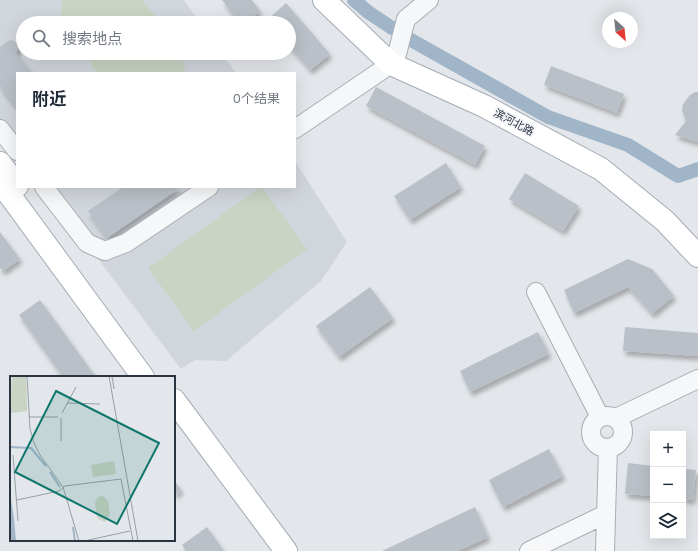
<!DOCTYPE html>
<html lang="zh">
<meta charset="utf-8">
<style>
:root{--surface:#fff;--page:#f2f2f3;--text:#1f2937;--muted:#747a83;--line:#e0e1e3}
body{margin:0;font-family:Poppins,"Noto Sans SC",sans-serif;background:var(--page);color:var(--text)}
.controls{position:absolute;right:12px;bottom:12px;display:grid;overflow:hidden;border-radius:0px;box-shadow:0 4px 16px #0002}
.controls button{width:36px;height:36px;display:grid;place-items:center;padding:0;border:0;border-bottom:1px solid var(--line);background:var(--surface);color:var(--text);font:20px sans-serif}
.compass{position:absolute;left:602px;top:12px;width:36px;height:36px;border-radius:50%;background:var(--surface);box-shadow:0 4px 16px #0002;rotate:153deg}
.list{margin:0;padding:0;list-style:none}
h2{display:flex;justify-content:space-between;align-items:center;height:52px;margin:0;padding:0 16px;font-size:17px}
h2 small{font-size:13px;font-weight:400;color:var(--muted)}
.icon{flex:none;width:22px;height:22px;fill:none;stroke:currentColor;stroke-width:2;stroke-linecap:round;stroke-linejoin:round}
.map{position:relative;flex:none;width:698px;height:551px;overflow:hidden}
.search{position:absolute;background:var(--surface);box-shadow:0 4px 16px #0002;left:16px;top:16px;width:280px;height:44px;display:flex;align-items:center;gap:10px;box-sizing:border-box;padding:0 14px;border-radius:22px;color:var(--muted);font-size:15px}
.panel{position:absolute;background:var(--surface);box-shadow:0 4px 16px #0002;left:16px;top:72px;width:280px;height:116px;border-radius:0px}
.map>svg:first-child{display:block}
.built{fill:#d1d6dc}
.green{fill:#c9d4c4}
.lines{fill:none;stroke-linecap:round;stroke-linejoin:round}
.canal{stroke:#a0b6c8;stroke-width:14}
.building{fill:#bac0c7;filter:url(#shadow)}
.minor-casing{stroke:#a8adb4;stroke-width:20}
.major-casing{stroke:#a3acb5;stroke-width:24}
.minor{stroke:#f6f7f9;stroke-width:18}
.major{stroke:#fff;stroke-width:22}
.labels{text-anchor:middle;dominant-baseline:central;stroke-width:3;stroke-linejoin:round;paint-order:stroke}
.street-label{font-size:11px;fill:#2b3542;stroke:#f3f5f8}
.inset-river{fill:none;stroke:#a0b6c8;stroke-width:2}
.inset-road{fill:none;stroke:#999fa7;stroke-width:1}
.view{fill:#0f766e;fill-opacity:0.15;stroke:#0f766e;stroke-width:2}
.inset-edge{fill:none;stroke:#2b3542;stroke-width:2}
</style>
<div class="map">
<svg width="698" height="551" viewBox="0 0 698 551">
<defs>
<filter id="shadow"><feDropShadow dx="2.5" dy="4.5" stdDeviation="2" flood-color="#0004"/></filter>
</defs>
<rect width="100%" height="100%" fill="#e3e6ea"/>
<path class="built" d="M0 0H184L200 23H23V53H221L236 73H17V146L0 121Z
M295 161 347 242 321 281 226 361 195 360 181 369 77 231 46 187H295Z"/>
<path class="green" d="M62 0H143L160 23H63L61 15Z
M83 53H181L185 67 184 73H97Z
M260 187H262L307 249 194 331 148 268Z"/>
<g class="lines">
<path class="canal" d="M354 0 368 12 392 28
M411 40 548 117 628 145 678 176 698 169"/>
</g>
<path class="building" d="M222 0H252L260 11 244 23H239Z
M286 3 330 54 310 70 289 46V23H269L267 20Z
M12 40 18 44V49L16 53 32 73H17V108L0 86V47L8 41Z
M551 66 624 94 617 113 544 85Z
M376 87 485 146 475 165 366 106Z
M695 92H698V142L675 135 686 121 682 110 683 104 690 95Z
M446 163 461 187 410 220 394 196Z
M525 173 579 206 563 231 509 199Z
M123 187H181L107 238 88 211Z
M0 232 20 259 3 271 0 268Z
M628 259 652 269 674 296 652 314 628 287 574 313 564 290Z
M370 287 393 318 339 357 316 326Z
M40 300 96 377H63L19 315Z
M625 327 698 333V356L623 351Z
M538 332 549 354 470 392 460 371Z
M549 449 563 476 503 507 489 480Z
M628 463 653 466V496L625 494Z
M683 469 696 470 693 500 683 499Z
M174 480 181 490 174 495Z
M475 507 488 537 458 551H382Z
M207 527 224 551H186L182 545Z"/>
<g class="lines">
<defs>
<path id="minor" d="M0 129 17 151
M295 129 391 64 397 54 406 19 429 0
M44 187 87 243 105 251 126 243 209 187
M536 292 600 417
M591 432a16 16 0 1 1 32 0a16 16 0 1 1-32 0Z
M616 418 698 379
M529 551 606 514
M605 551 608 448"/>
<path id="major" d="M324 0 391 64 484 106 601 169 665 221 698 256
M0 163 17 186
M0 182 143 377
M174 400 286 551"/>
</defs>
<use href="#minor" class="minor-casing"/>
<use href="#major" class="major-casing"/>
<use href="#minor" class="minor"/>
<use href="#major" class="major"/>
</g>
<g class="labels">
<g class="street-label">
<text transform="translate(514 122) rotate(28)">滨河北路</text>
</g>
</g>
<g transform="translate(10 376)">
<rect width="165" height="165" fill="#e3e6ea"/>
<path d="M2 0H16L17 35 0 37ZM104 85 106 98 83 101 81 89ZM93 120 98 125 100 139 95 146 87 142 85 127 88 121Z" fill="#c9d4c4"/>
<path d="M0 116 4 143 6 165H0Z" fill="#a0b6c8"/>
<path class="inset-river" d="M0 71 21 72 36 90M40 96 50 111M63 151 65 165"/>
<path class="inset-road" d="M17 0 20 53 24 67 30 79 53 111 69 165M99 0 128 165M102 0 104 13M57 27 90 28M52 37 66 11M19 41H48M51 65V42M3 79 8 145M7 124 49 115 55 110 111 103 123 165M74 165 120 155"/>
<path class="view" d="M46 15 149 67 107 148 5 96Z"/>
<rect width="165" height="165" class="inset-edge"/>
</g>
</svg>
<div class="controls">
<button>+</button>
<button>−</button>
<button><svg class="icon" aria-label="layers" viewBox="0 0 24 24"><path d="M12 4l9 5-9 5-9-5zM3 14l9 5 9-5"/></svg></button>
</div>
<svg class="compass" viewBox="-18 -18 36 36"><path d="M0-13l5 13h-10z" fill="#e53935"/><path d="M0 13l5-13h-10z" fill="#747a83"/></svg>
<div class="search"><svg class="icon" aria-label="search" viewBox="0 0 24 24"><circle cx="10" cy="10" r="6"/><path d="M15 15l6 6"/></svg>搜索地点</div>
<section class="panel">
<h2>附近<small>0个结果</small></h2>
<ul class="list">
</ul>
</section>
</div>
